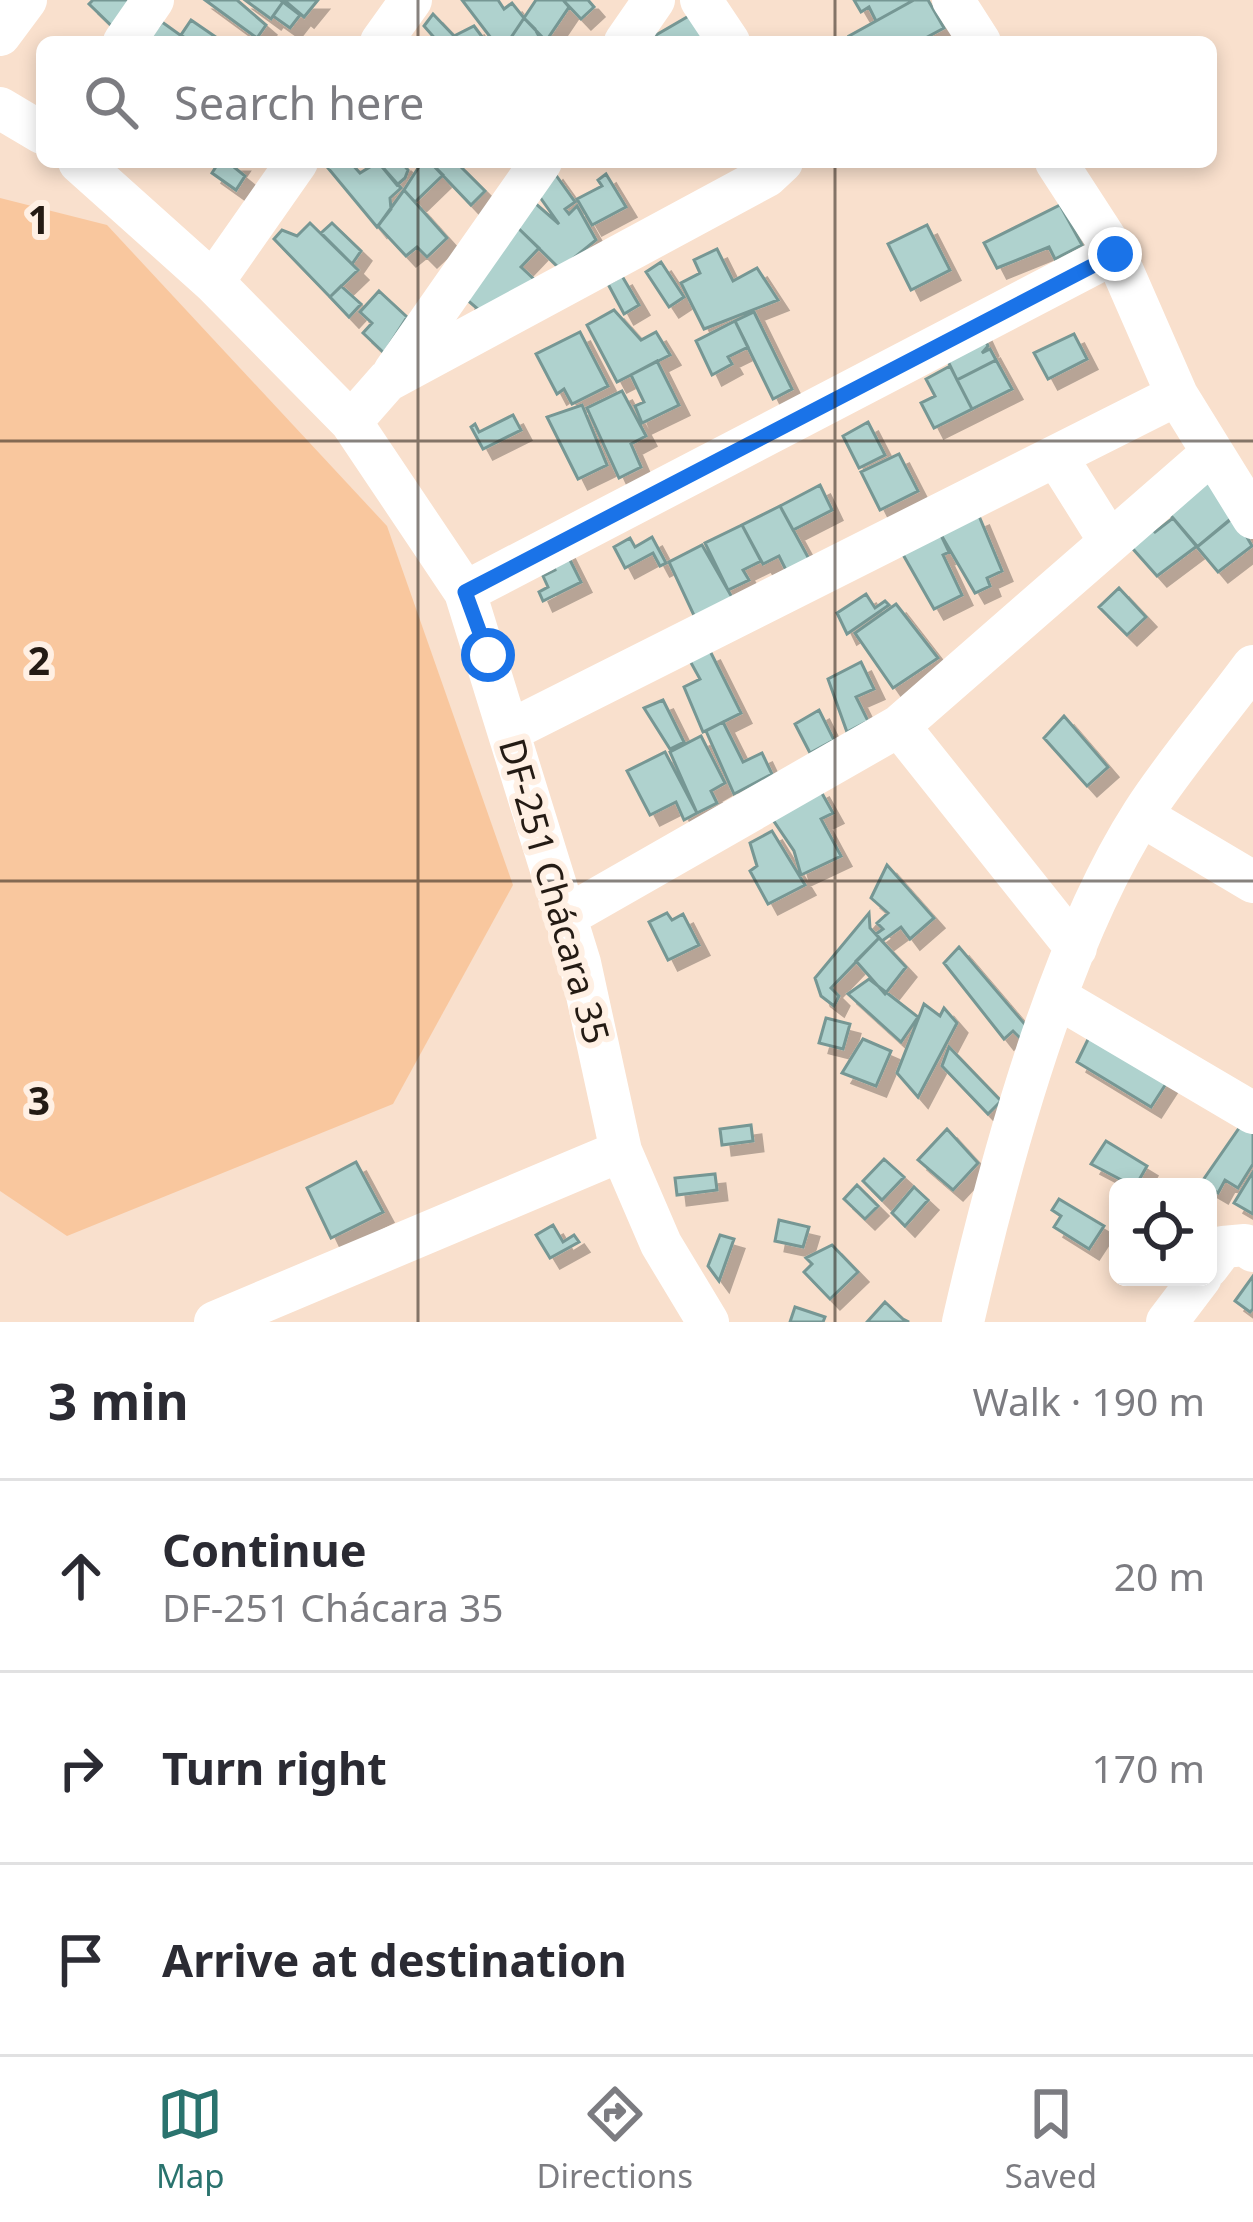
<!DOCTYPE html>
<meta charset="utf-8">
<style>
:root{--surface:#fff;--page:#f2f2f3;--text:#2b2b33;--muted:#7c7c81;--line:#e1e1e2;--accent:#2a736e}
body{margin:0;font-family:"Noto Sans",sans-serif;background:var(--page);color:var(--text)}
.controls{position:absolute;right:36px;bottom:36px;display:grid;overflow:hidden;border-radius:18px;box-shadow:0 6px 18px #0003}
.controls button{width:108px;height:108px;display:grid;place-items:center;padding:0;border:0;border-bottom:3px solid var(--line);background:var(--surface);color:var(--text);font:60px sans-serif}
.stop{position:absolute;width:36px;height:36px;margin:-27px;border:9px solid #1a73e8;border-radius:50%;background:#fff}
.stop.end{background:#1a73e8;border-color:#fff;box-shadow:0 3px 12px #0008}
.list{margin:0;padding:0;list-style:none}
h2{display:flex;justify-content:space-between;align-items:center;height:156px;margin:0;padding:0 48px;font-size:51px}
h2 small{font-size:39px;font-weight:400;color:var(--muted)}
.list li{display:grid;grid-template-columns:78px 1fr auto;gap:36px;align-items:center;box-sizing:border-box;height:192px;padding:0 48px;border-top:3px solid var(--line)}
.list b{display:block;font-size:45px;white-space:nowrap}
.list p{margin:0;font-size:39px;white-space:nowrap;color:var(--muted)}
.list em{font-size:39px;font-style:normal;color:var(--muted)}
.icon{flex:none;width:66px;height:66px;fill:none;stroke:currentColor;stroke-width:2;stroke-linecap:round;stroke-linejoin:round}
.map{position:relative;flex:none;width:1253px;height:1322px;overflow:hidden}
.search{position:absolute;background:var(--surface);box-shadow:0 6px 18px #0003;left:36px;right:36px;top:36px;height:132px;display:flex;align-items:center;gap:30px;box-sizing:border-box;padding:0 42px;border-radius:18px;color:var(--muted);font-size:45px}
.sheet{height:732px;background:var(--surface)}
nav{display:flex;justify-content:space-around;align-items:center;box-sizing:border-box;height:168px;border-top:3px solid var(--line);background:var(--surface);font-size:33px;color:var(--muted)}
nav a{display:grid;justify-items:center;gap:6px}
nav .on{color:var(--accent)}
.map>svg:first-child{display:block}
.green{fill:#f9c79e}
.building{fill:#afd2ce;stroke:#769794;stroke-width:3;filter:url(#shadow)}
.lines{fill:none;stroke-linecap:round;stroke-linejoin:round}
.minor{stroke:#fff;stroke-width:42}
.route{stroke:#1a73e8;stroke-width:15}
.grid{fill:none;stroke:#241b14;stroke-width:3;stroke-opacity:0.55}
.labels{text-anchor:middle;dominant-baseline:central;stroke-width:12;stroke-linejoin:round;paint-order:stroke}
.street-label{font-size:36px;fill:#241b14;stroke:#fff0e4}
.grid-label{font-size:39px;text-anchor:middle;font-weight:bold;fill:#241b14;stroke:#fff0e4;stroke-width:12;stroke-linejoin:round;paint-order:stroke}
</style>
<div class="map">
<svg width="1253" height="1322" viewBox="0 0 1253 1322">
<defs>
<filter id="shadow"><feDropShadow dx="10" dy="10" stdDeviation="0" flood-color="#0004"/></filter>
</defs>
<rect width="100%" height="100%" fill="#f9e0cd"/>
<path class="green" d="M0 198 107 225 387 526 513 885 393 1104 67 1236 0 1191Z"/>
<path class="building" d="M93 0H138L119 33 89 4Z
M205 0H237L266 25 257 38Z
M245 0H280L283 2 271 19Z
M284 0H318L304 17Z
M462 0H498L504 9 512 3 524 18 508 42H494Z
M536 0H563L569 7 546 41 524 18Z
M563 0H588L594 7 581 19Z
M854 0H914L876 21 869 7 861 12Z
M914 0H928L944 28 918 42H853L849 36Z
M283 2 300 15 290 28 273 16Z
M694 13 714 42H642L652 29 656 35Z
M433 14 454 36 474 26 486 42H438L424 26Z
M524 18 535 29 542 42H508Z
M191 20 223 42H190L181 35Z
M162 22 190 42 148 39Z
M213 162H239L235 168 245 176 236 190 212 173 217 165Z
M333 162H350L360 173 378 162 401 188 390 198 391 209 377 227 328 168Z
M378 162H401L408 170 405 178 397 185Z
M422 162H430L443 175 415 202 404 190Z
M430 162H456L485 191 471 205Z
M553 171 575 202 565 209 569 214 577 206 596 240 560 269 514 224 535 203 559 224 537 193Z
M606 174 626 207 592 225 577 199 602 186 598 180Z
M404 190 447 238 427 257 417 247 406 256 378 226Z
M1060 205 1082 245 1055 259 1049 247 997 268 984 243Z
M310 223 358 270 330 297 274 239 282 230 297 236Z
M332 223 361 251 352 264 321 233Z
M927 225 950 270 911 290 888 244Z
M516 226 539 248 521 267 537 282 486 316 466 299Z
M717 249 733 281 757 268 778 300 704 329 681 283 700 273 694 260Z
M661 262 684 297 669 307 646 272Z
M622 276 639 305 624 314 608 284Z
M341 286 361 304 349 317 330 297Z
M379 291 407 317 384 353 363 333 372 323 360 312Z
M614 310 641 340 656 332 670 355 617 382 587 325Z
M754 312 792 389 773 399 735 321Z
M735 321 748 347 728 357 732 364 712 375 696 341Z
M981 331 988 346 982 353 990 349 996 360 957 380 943 351Z
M580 332 608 386 572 404 564 389 557 394 536 354Z
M1074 334 1087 359 1048 379 1034 353Z
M996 360 1012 389 972 409 957 380Z
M657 361 679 405 642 423 635 406 644 402 631 375Z
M950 366 972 409 934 428 921 403 935 396 926 379Z
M622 391 646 436 631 444 641 467 619 478 587 408Z
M582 405 607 465 578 479 547 417Z
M513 415 521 430 483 449 471 427 475 424 479 432Z
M868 422 885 455 859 468 843 436Z
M899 454 918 491 880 510 861 472Z
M1203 465 1233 517 1197 547 1161 504Z
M820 485 832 510 793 530 780 506Z
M780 506 809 559 790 578 779 556 763 564 742 525Z
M979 516 1002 571 987 578 990 586 975 593 940 533Z
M1235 516 1252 546 1218 572 1197 547Z
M1173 518 1197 546 1157 576 1125 540 1144 521 1155 532Z
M742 525 761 561 743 570 749 580 728 590 705 543Z
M939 531 949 552 943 555 962 595 934 609 901 551Z
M652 537 666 563 660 566 653 553 625 568 614 547 630 538 635 547Z
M702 545 737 606 698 624 669 562Z
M563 546 581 582 543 601 539 592 548 587 543 576 555 570 552 563Z
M1119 588 1146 617 1127 635 1099 607Z
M866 594 875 608 885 601 889 605 847 634 837 613Z
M896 604 938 658 893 688 855 633Z
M710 651 741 713 703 732 684 687 700 679 690 661Z
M861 662 874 689 856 697 868 721 847 732 828 679Z
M663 700 684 742 670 749 644 708Z
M819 710 834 740 810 753 795 724Z
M1064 716 1108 767 1087 786 1044 738Z
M723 722 743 762 762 753 772 774 734 794 706 731Z
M701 736 725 783 711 791 717 803 697 813 670 752Z
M665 752 697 813 684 820 676 802 650 815 627 771Z
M819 788 833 813 821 819 841 856 801 875 794 851 769 814Z
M772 831 805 885 768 904 750 871 757 866 750 843Z
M887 865 934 918 910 939 901 927 882 941 876 934 883 929 877 923 888 913 871 898Z
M667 913 672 920 683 914 699 945 668 960 649 922Z
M869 913 870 928 879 938 831 988 839 996 834 1006 821 996 815 978Z
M879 938 906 967 885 994 856 961Z
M959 947 1034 1035 1025 1043 1013 1031 1004 1039 944 963Z
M869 979 918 1017 901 1042 848 994Z
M924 1004 940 1016 944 1008 957 1023 918 1097 897 1073Z
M826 1018 850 1024 843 1049 819 1043Z
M1095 1025 1171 1076 1151 1107 1077 1062Z
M863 1039 891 1051 876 1086 842 1073Z
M949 1047 1001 1101 988 1114 942 1066Z
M1244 1121 1253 1126V1164L1238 1188 1225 1180 1218 1193 1201 1183Z
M751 1125 753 1141 722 1145 720 1129Z
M947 1129 978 1163 953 1190 918 1160Z
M1106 1141 1147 1166 1135 1187 1091 1164Z
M884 1159 904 1177 882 1200 863 1181Z
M356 1162 383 1212 331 1238 307 1188Z
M1253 1172V1214L1234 1203Z
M715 1174 717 1190 677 1195 675 1178Z
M857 1185 878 1206 865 1219 844 1199Z
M914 1187 928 1200 905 1226 892 1213Z
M1059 1199 1104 1226 1089 1249 1054 1227 1061 1216 1052 1210Z
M779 1220 809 1227 803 1247 775 1241Z
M553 1225 563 1242 574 1235 579 1242 550 1258 536 1235Z
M720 1235 734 1239 719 1281 708 1266Z
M832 1245 858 1272 830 1299 804 1272 812 1264 806 1258Z
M1253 1276V1309L1250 1312 1235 1301Z
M885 1302 903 1319 909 1322H867Z
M795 1307 825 1317 823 1322H790Z"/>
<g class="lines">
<path class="minor" d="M701 0 729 42
M953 0 980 42
M0 35 26 0
M124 42 153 0
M381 42 411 0
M625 42 654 0
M0 108 42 133
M79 162 213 282 351 422 465 592 580 963 621 1151 661 1244 708 1322
M1056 162 1115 253 1177 395 1253 518
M213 282 297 162
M394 372 541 162
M351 422 387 381 767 176 782 162
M1056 456 1110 542
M465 592 1115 253
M899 726 1076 948
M509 731 1177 395
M1142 816 1253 882
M565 917 899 726 1212 453
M1058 998 1253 1113
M1208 1267 1223 1247 1245 1245 1253 1251
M215 1322 621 1151
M963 1322C998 1169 1058 945 1143 813 1176 762 1217 715 1253 666
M1167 1322 1201 1277"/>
</g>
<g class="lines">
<path class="route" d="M488 655 465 592 1115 254"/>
</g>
<path class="grid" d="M418 0V42M835 0V42M418 162V1322M835 162V1322M0 441H1253M0 881H1253"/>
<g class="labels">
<g class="street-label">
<text transform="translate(555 891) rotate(74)">DF-251 Chácara 35</text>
</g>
</g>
<g class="grid-label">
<text x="39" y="234">1</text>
<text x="39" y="675">2</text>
<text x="39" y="1115">3</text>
</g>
</svg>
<div class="controls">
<button><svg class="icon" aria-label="locate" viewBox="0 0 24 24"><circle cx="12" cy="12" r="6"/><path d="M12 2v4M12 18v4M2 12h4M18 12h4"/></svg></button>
</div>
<div class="stop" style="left:488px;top:655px"></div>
<div class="stop end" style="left:1115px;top:254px"></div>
<div class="search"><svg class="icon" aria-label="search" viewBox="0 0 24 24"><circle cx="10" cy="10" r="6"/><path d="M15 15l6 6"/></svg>Search here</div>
</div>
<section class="sheet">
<h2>3 min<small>Walk · 190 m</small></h2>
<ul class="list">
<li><svg class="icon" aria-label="ahead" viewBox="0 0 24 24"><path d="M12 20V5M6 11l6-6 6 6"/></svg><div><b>Continue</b><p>DF-251 Chácara 35</p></div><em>20 m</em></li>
<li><svg class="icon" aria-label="right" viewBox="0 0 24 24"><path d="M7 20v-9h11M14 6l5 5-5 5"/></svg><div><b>Turn right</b></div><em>170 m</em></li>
<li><svg class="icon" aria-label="arrive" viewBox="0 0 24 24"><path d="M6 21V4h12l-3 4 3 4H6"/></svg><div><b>Arrive at destination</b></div></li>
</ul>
</section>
<nav>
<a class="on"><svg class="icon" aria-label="map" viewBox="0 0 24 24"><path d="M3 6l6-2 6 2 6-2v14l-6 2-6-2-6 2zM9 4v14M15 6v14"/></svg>Map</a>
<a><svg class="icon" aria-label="directions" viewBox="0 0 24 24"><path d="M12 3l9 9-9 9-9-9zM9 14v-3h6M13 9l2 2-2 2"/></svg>Directions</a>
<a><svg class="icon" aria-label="saved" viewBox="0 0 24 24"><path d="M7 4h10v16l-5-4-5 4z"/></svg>Saved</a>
</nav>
